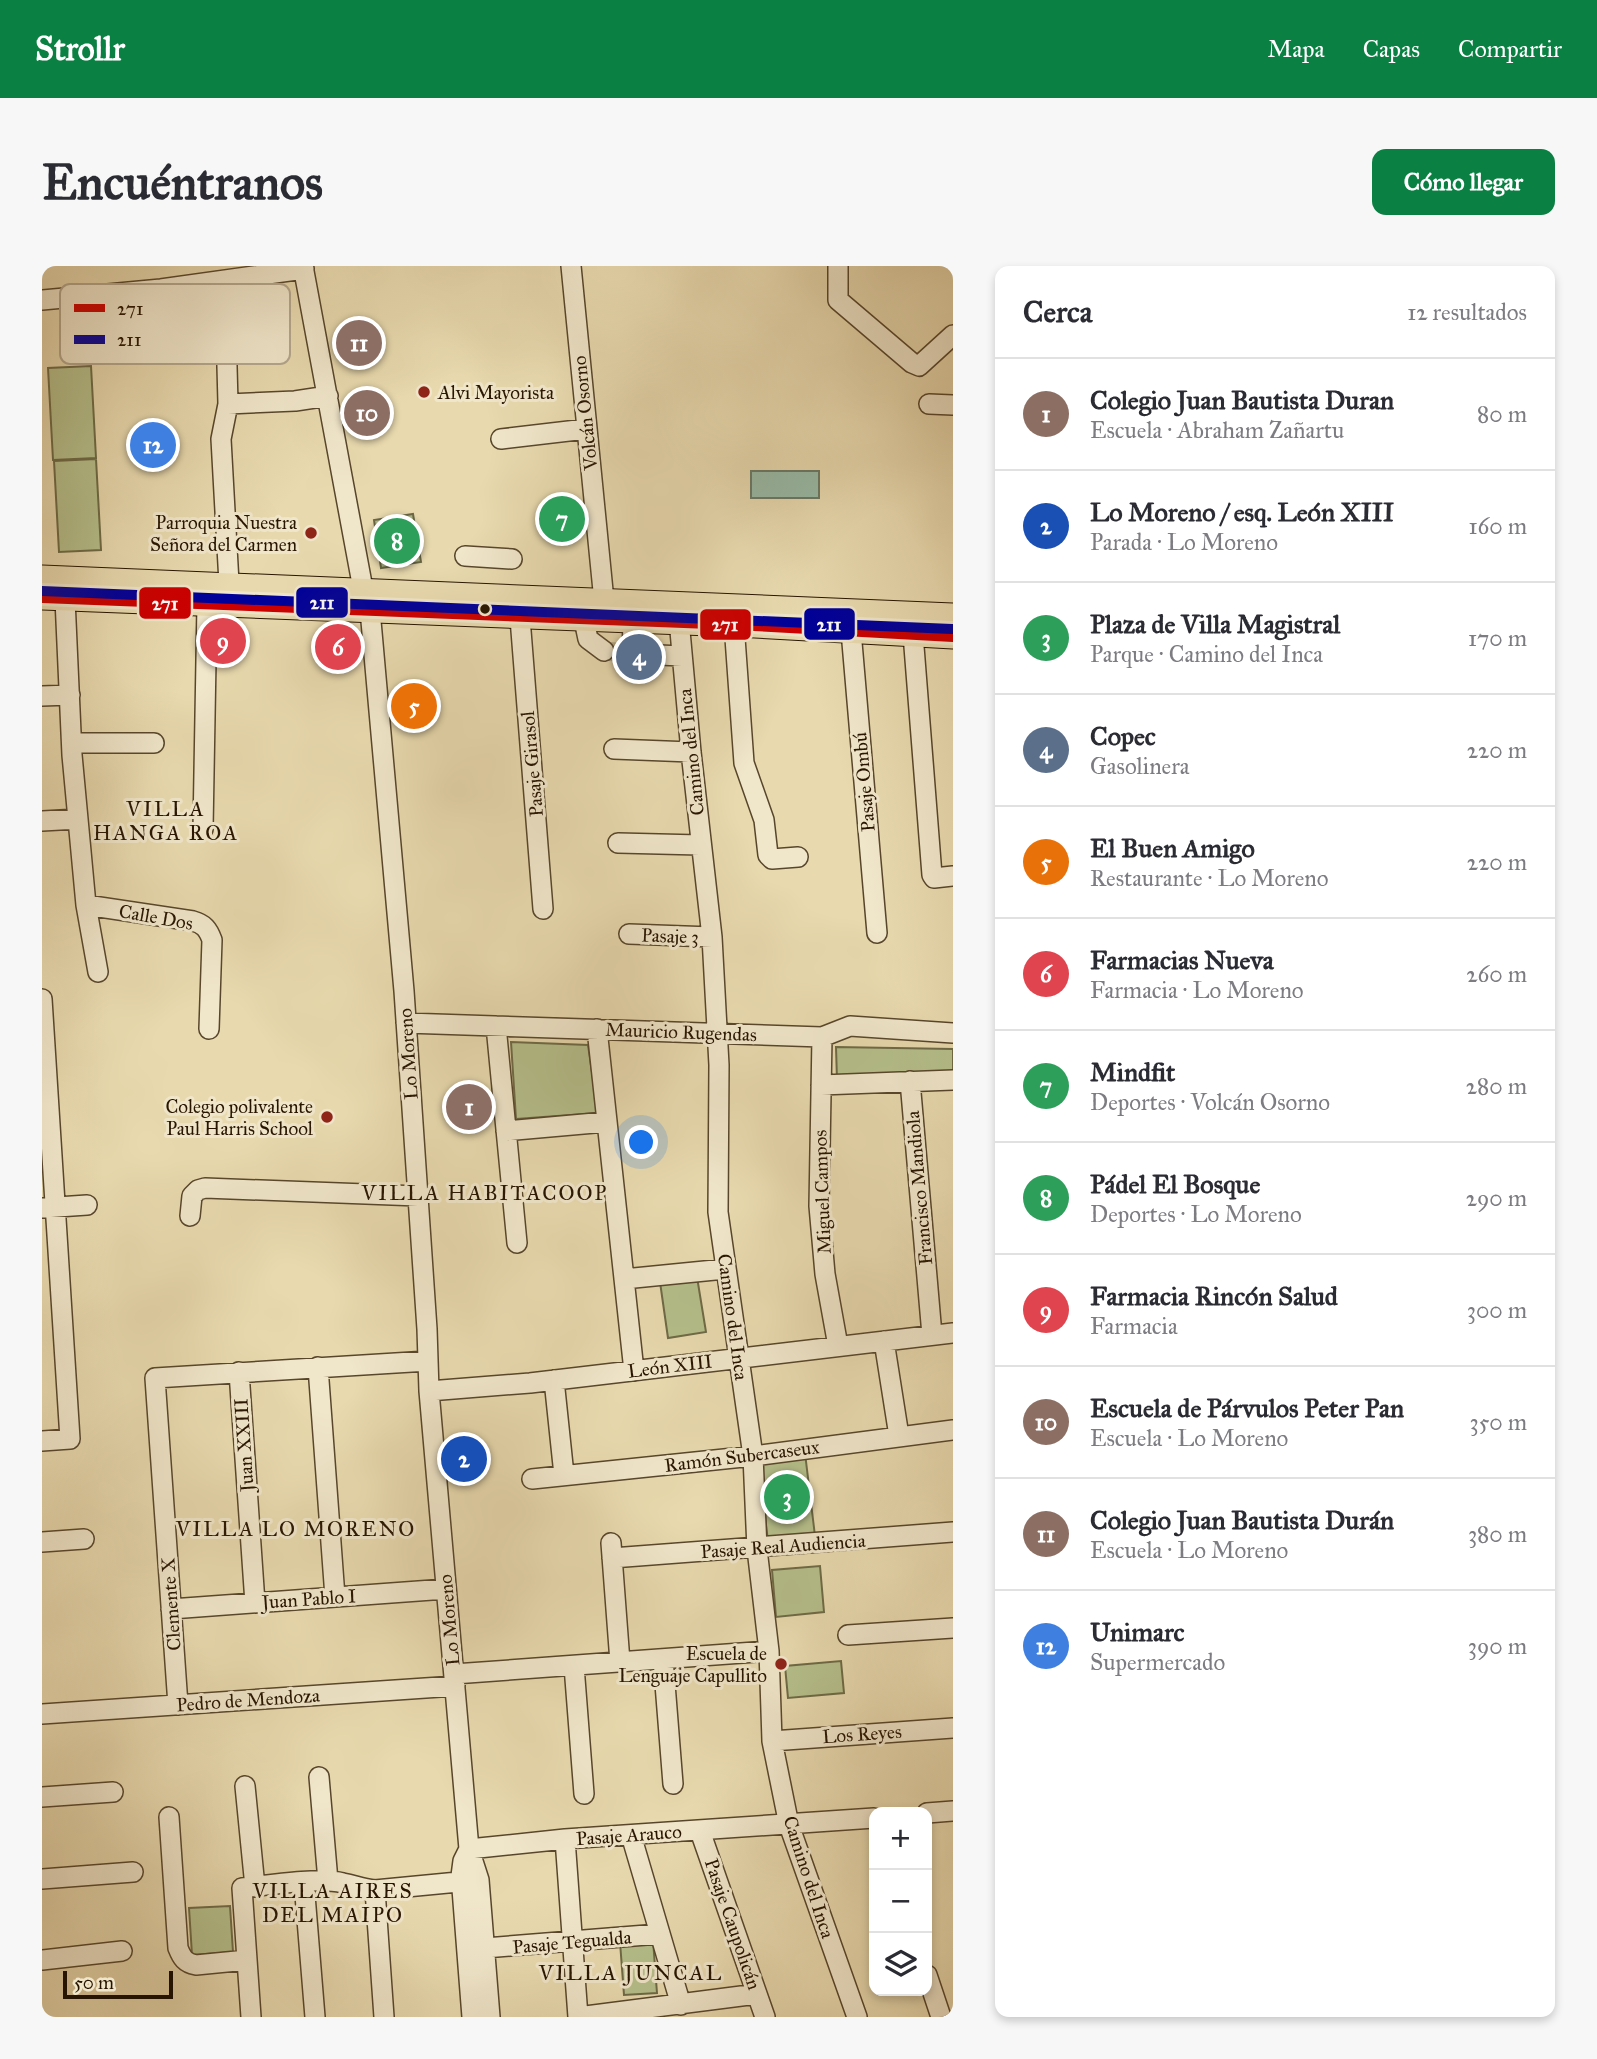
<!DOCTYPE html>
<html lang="es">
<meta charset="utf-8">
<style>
:root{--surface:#fff;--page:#f7f7f7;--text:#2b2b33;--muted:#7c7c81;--line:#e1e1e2;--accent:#0b8043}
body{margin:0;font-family:"IM FELL Great Primer",serif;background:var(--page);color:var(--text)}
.controls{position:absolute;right:21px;bottom:21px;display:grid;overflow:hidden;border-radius:14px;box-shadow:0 4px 10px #0003}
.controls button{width:63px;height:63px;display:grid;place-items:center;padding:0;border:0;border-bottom:2px solid var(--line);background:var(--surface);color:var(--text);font:35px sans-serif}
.scale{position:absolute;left:21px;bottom:18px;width:110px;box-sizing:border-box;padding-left:7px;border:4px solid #281501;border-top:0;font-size:19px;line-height:24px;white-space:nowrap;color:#281501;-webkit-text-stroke:5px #f0e6ca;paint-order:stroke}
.you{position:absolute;left:600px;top:877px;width:24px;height:24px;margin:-18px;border:5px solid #fff;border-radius:50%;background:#1a73e8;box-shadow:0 0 0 10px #1a73e833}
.badge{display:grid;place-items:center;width:46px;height:46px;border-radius:50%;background:var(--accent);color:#fff;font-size:23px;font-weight:700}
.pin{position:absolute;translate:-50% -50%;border:4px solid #fff;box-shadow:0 2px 7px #0006}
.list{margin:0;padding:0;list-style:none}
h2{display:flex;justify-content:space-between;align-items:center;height:91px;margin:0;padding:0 28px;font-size:30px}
h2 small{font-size:23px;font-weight:400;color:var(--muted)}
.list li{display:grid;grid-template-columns:46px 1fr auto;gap:21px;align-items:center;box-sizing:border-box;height:112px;padding:0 28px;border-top:2px solid var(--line)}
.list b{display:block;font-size:26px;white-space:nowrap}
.list p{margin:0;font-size:23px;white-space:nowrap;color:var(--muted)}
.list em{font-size:23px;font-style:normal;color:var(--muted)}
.icon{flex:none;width:38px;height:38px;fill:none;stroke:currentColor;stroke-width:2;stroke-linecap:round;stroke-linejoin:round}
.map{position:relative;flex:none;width:911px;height:1751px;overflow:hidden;border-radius:14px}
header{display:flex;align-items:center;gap:42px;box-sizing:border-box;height:98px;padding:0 35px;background:var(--accent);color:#fff}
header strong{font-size:33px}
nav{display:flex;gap:38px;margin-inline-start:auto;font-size:24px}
.intro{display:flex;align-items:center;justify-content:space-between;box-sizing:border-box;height:168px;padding:0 42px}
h1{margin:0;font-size:49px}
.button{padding:18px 32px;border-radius:14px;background:var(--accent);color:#fff;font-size:24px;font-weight:700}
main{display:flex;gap:42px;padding:0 42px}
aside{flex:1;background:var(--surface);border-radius:14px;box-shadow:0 4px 10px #0003}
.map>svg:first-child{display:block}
.green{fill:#b5bf8b;stroke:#6e6a46;stroke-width:2}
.water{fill:#98baa7;stroke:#6b7865;stroke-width:2}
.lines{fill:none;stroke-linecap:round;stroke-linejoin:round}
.minor-tunnel{stroke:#c2b28b;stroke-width:19;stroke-dasharray:19 10;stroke-linecap:butt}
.minor-casing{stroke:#58462c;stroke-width:22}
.major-casing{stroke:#281501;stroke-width:25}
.minor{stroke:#f0e6ca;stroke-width:19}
.major{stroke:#e8d9ae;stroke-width:23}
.bus-1-casing{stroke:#f0e6ca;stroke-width:16}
.bus-2-casing{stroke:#f0e6ca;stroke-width:16}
.bus-1{stroke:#c00;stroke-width:10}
.bus-2{stroke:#009;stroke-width:10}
.poi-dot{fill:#8f2418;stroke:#f0e6ca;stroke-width:2.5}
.bus-dot{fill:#281501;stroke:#f0e6ca;stroke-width:2.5}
.labels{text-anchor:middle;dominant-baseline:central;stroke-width:6;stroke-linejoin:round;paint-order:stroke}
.poi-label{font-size:19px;fill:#281501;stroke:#f0e6ca;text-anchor:end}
.street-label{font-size:19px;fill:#281501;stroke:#f0e6ca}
.neighbourhood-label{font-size:21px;letter-spacing:2px;fill:#281501;stroke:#f0e6ca}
.key{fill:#f0e6ca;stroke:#b4a78e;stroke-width:2}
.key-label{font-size:19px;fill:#281501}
.line-badge{stroke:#f0e6ca;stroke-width:2.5}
.badge-label{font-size:19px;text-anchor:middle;font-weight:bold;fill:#fff}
</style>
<header>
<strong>Strollr</strong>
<nav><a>Mapa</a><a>Capas</a><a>Compartir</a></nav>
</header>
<div class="intro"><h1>Encuéntranos</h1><a class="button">Cómo llegar</a></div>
<main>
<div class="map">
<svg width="911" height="1751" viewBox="0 0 911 1751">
<rect width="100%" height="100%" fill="#e8d9ae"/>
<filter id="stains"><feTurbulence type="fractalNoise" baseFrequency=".00286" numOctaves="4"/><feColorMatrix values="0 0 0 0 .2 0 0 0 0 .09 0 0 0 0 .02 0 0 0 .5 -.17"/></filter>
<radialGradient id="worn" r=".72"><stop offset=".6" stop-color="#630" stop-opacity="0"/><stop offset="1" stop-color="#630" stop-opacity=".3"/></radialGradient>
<path class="green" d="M49 100 54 192 11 194 6 102Z
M54 193 59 284 17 286 12 195Z
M371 248 379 296 339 302 332 254Z
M469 776 546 779 556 847 474 853Z
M794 781 911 783V808L795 814Z
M655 1011 664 1066 626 1072 618 1016Z
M763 1187 773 1270 726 1275 716 1193Z
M778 1300 782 1346 734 1351 730 1304Z
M799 1395 802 1427 746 1432 743 1400Z
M188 1640 191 1686 150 1689 147 1642Z
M611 1674 615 1727 582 1729 578 1676Z"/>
<path class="water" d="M709 205H777V232H709Z"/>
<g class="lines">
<path class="minor-tunnel" d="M562 385 586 387"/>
<defs>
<path id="minor" d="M261 0 321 323 328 344 362 725 385 1063 387 1125 427 1583 437 1614 448 1751
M529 0 562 335
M796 0V34L870 97 877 100 911 69
M0 34 119 23 262 3
M184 63 186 138 179 173 187 317
M186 138 253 135 286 130
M887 138 911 139
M459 173 544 163
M423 290 470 293
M23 333 30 489 44 639 56 706
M636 343 649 486 670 671 677 799 676 946 711 1190 715 1283 727 1385 730 1475 747 1559 815 1751
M478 352 501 643
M542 354 546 373 562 385
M694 359 693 372 702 497 722 554 726 589 730 593 756 591
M809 365 835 667
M871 368 890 609 892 612 911 610
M590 388 591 356
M617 389 640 390
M0 430 28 429
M30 477H112
M572 483 649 486
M0 555 36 553
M161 563 165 338
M576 577 658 579
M44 639 151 655C162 658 166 663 170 674L167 763
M587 668 670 671
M364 757 780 771 808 760 911 767
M454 760 475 977
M555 763 592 1105
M780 771 777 940 783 1008 796 1080
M868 815 890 1069
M779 819 911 814
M464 865 564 856
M1 942 45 939
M148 950 150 930 156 924 163 922 376 930
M582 1013 683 1003
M842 1075 857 1170
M276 1101 293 1331
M197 1106 213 1337
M512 1114 522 1209
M387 1125 488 1117 911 1067
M0 1175 28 1173 0 733
M490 1213 711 1190 911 1164
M0 1276 42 1273
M569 1277 578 1396
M570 1292 911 1266
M129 1343 404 1323
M806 1369 911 1362
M621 1393 631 1518
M532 1400 542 1528
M412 1408 727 1385
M136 1439 113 1112 386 1095
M0 1448 413 1420
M730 1475 911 1462
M277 1511 286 1615
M203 1520 213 1621
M0 1531 71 1526
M885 1547 911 1545
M127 1551 136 1682C140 1692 143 1697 154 1699L205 1694
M658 1565 723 1751
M589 1569 639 1739
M523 1573 536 1751
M427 1583 523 1573 832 1552
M427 1583 421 1595 419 1610 430 1751
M0 1613 91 1606
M262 1617 273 1751
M333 1624 342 1751
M443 1682 617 1668
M0 1694 80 1685
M885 1709 899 1751
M209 1751 200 1622C226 1619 277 1611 301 1617 313 1619 319 1623 333 1624L437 1614
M536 1751 715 1728"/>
<path id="major" d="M0 311 911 349
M0 332 694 359 911 371"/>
</defs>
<use href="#minor" class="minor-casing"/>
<use href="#major" class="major-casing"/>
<use href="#minor" class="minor"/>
<use href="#major" class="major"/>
<defs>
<path id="bus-1" d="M0 332 694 359 911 371"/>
<path id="bus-2" d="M0 325 910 363"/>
</defs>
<use href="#bus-1" class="bus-1-casing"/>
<use href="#bus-2" class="bus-2-casing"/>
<use href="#bus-1" class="bus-1"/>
<use href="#bus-2" class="bus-2"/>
</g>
<g class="poi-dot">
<circle cx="382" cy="126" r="7"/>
<circle cx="269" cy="267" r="7"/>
<circle cx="285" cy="851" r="7"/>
<circle cx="739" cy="1398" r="7"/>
</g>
<circle class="bus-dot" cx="443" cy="343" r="6"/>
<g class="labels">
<g class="poi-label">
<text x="396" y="126" text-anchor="start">Alvi Mayorista</text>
<text x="255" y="256">Parroquia Nuestra<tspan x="255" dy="22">Señora del Carmen</tspan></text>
<text x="271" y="840">Colegio polivalente<tspan x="271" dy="22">Paul Harris School</tspan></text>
<text x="725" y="1387">Escuela de<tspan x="725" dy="22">Lenguaje Capullito</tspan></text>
</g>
<g class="street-label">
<text transform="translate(543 147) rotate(-96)">Volcán Osorno</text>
<text transform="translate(649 486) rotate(-96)">Camino del Inca</text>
<text transform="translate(490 498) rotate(-95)">Pasaje Girasol</text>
<text transform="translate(822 516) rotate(-95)">Pasaje Ombú</text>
<text transform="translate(114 651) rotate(10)">Calle Dos</text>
<text transform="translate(628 670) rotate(2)">Pasaje 3</text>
<text transform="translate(639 766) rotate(2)">Mauricio Rugendas</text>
<text transform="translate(366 788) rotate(-94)">Lo Moreno</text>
<text transform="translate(877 922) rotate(-95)">Francisco Mandiola</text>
<text transform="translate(780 926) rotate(-92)">Miguel Campos</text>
<text transform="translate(691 1051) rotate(82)">Camino del Inca</text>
<text transform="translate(628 1100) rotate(-7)">León XIII</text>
<text transform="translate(202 1179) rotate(-94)">Juan XXIII</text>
<text transform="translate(700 1190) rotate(-7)">Ramón Subercaseux</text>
<text transform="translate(741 1280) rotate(-4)">Pasaje Real Audiencia</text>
<text transform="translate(267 1333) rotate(-4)">Juan Pablo I</text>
<text transform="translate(129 1338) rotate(-94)">Clemente X</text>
<text transform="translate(407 1354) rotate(-95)">Lo Moreno</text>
<text transform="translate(206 1434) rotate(-4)">Pedro de Mendoza</text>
<text transform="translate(820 1468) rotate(-4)">Los Reyes</text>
<text transform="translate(587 1569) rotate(-4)">Pasaje Arauco</text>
<text transform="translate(767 1611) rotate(72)">Camino del Inca</text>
<text transform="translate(691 1658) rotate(71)">Pasaje Caupolicán</text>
<text transform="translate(530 1676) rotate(-5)">Pasaje Tegualda</text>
</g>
<g class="neighbourhood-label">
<text x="124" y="543">VILLA<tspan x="124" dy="24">HANGA ROA</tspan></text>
<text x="443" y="927">VILLA HABITACOOP</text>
<text x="254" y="1263">VILLA LO MORENO</text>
<text x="291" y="1625">VILLA AIRES<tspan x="291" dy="24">DEL MAIPO</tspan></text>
<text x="589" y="1707">VILLA JUNCAL</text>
</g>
</g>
<rect x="18" y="18" width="230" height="80" rx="10" class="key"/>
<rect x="32" y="38" width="31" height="8" fill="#c00"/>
<rect x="32" y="69" width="31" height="9" fill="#009"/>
<g class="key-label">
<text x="75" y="49">271</text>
<text x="75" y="80">211</text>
</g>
<g class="line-badge">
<rect x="253" y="320" width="54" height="33" rx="7" fill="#009"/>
<rect x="96" y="320" width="54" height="34" rx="7" fill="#c00"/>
<rect x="761" y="341" width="53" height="34" rx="7" fill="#009"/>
<rect x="657" y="342" width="53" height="33" rx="7" fill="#c00"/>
</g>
<g class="badge-label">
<text x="280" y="343">211</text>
<text x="123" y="344">271</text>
<text x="787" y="365">211</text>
<text x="683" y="365">271</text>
</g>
<rect width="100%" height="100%" filter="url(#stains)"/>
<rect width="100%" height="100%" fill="url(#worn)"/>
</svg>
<div class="controls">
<button>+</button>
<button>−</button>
<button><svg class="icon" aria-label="layers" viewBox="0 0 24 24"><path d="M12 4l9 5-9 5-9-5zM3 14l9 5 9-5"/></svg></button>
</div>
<div class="scale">50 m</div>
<div class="you"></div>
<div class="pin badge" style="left:427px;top:841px;background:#8d6e63">1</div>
<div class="pin badge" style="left:422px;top:1193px;background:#1a4fb4">2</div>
<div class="pin badge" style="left:745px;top:1231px;background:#2e9e5b">3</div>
<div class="pin badge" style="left:597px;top:391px;background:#5c6f8a">4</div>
<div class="pin badge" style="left:372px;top:440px;background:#e8710a">5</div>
<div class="pin badge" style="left:296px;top:381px;background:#e0444e">6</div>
<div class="pin badge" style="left:520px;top:253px;background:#2e9e5b">7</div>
<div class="pin badge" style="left:355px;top:275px;background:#2e9e5b">8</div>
<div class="pin badge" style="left:181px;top:375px;background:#e0444e">9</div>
<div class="pin badge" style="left:325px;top:147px;background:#8d6e63">10</div>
<div class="pin badge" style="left:317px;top:77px;background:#8d6e63">11</div>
<div class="pin badge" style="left:111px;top:179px;background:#3f7fe0">12</div>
</div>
<aside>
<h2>Cerca<small>12 resultados</small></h2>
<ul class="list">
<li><span class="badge" style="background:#8d6e63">1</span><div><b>Colegio Juan Bautista Duran</b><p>Escuela · Abraham Zañartu</p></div><em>80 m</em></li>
<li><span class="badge" style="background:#1a4fb4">2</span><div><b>Lo Moreno / esq. León XIII</b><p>Parada · Lo Moreno</p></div><em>160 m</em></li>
<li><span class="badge" style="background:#2e9e5b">3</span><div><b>Plaza de Villa Magistral</b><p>Parque · Camino del Inca</p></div><em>170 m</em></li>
<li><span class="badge" style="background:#5c6f8a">4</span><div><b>Copec</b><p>Gasolinera</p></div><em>220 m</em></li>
<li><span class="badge" style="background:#e8710a">5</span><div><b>El Buen Amigo</b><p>Restaurante · Lo Moreno</p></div><em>220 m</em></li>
<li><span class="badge" style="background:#e0444e">6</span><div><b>Farmacias Nueva</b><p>Farmacia · Lo Moreno</p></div><em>260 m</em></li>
<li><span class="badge" style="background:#2e9e5b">7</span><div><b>Mindfit</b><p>Deportes · Volcán Osorno</p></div><em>280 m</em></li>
<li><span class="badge" style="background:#2e9e5b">8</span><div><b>Pádel El Bosque</b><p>Deportes · Lo Moreno</p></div><em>290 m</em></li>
<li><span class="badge" style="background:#e0444e">9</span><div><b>Farmacia Rincón Salud</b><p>Farmacia</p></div><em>300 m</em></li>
<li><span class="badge" style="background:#8d6e63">10</span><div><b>Escuela de Párvulos Peter Pan</b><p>Escuela · Lo Moreno</p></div><em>350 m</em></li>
<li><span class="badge" style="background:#8d6e63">11</span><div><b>Colegio Juan Bautista Durán</b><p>Escuela · Lo Moreno</p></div><em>380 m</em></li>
<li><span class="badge" style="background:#3f7fe0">12</span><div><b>Unimarc</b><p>Supermercado</p></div><em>390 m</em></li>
</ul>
</aside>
</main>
